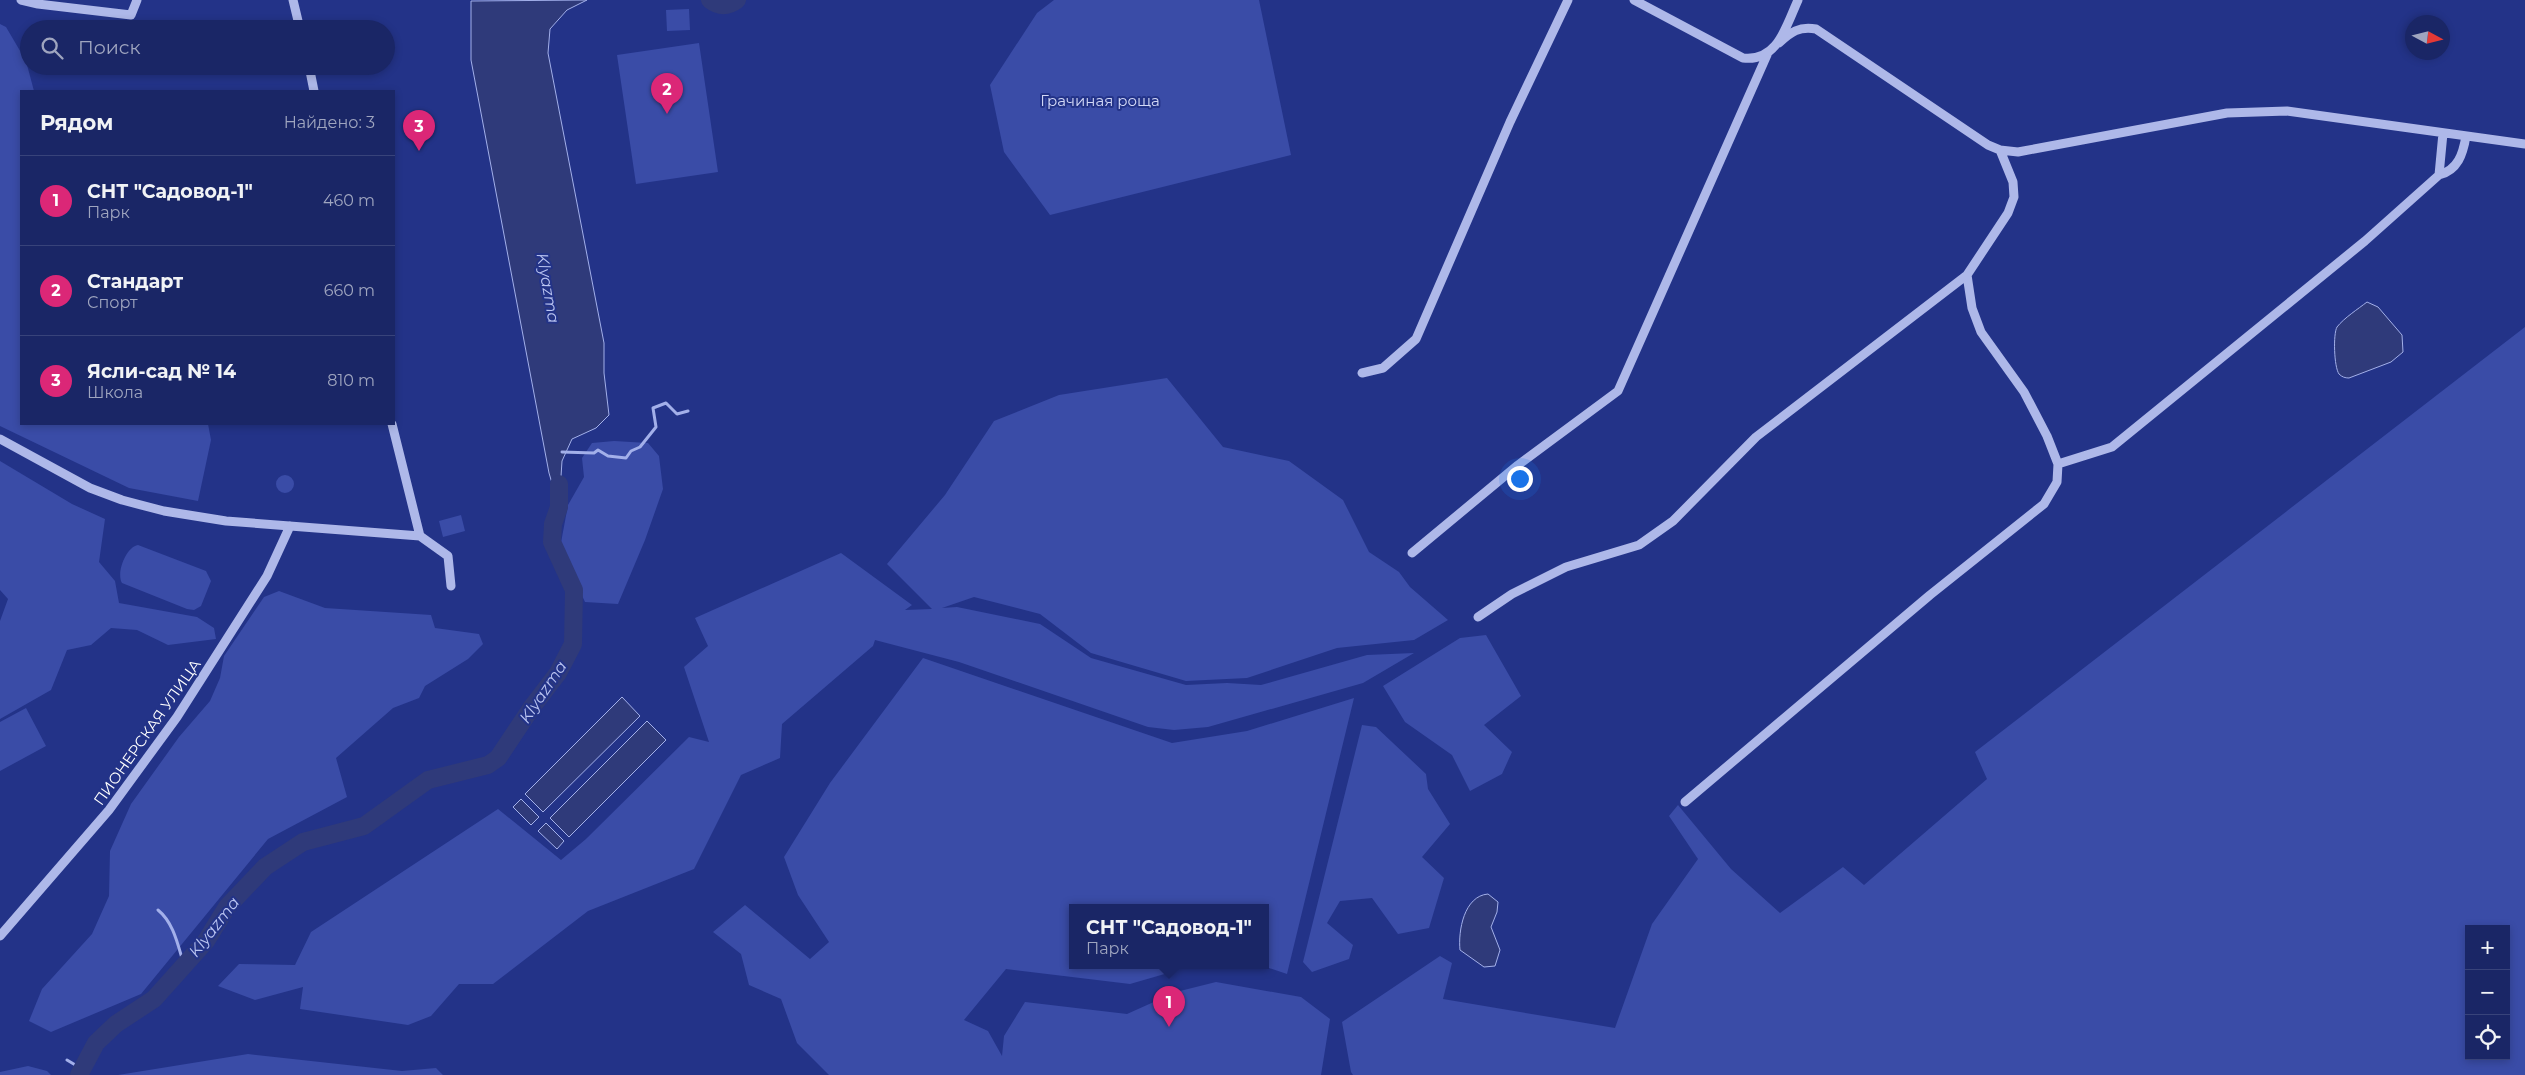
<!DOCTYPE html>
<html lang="ru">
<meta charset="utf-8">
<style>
:root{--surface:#1a2666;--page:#232e6c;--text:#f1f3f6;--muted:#9fa5bf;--line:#38437a;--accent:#db2777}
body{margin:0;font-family:Montserrat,sans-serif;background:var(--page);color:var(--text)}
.controls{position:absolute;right:15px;bottom:15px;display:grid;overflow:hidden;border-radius:0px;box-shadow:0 2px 8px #0003}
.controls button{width:45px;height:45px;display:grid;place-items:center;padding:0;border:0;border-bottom:1px solid var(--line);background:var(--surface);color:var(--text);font:25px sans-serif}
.compass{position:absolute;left:2405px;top:15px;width:45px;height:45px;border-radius:50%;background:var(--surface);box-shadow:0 2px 8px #0003;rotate:97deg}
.you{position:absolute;left:1519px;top:478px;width:18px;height:18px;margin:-12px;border:4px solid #fff;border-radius:50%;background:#1a73e8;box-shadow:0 0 0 8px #1a73e833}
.badge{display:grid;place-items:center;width:32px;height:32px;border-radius:50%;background:var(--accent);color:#fff;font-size:16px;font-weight:700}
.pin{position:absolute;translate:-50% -41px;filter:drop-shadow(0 1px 2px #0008)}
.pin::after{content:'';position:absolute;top:26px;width:18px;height:15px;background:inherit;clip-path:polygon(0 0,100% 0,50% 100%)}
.popup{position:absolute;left:1069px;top:904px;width:200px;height:65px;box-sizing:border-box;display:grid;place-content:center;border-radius:0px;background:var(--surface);filter:drop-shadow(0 1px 4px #0005);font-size:16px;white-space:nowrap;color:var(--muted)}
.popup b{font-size:19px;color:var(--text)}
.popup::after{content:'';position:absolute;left:50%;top:100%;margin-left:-10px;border:10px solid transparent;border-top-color:var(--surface)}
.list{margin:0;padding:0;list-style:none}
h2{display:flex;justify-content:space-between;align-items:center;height:65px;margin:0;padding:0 20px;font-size:21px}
h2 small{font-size:16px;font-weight:400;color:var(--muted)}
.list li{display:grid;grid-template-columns:32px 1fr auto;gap:15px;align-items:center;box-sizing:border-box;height:90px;padding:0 20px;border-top:1px solid var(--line)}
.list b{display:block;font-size:19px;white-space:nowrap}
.list p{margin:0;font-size:16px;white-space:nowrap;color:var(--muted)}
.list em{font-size:16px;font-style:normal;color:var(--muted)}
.icon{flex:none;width:28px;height:28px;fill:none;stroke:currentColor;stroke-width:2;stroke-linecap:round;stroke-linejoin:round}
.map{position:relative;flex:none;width:2525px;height:1075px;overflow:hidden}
.search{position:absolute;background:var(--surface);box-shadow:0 2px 8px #0003;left:20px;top:20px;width:375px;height:55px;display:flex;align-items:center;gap:12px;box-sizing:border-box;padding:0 18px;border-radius:28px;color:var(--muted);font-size:19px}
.panel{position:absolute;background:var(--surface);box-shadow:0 2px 8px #0003;left:20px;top:90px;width:375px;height:335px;border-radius:0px}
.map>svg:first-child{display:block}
.green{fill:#3a4ca7;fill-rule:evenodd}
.water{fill:#2f3a7a;stroke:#a3b0ea}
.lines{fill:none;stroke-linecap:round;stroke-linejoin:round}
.stream{stroke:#a3b0ea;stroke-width:3}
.river{stroke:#2f3a7a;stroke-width:18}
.minor{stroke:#aeb8e9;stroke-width:9}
.labels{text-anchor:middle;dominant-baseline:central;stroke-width:4;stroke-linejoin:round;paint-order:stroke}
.park-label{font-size:15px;fill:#d3d9f7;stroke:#233388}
.street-label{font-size:15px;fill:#fff;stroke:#233388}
.water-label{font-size:16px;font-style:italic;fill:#bac4f1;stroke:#233388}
</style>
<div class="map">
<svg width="2525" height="1075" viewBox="0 0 2525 1075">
<rect width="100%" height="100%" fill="#233388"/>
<path class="green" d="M1054 0H1259L1291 155 1050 215 1004 152 990 85 1037 13Z
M689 9 690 30 667 31 666 10Z
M0 24 6 27 26 61 34 91H21V424H208L211 440 198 501 129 488 0 426Z
M699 43 718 172 636 184 617 55Z
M2525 327V1075H1353L1351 1072 1342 1022 1440 956 1452 963 1443 999 1615 1028 1652 924 1698 859 1669 816 1678 805 1731 869 1780 913 1843 867 1864 885 1987 779 1975 752ZM2469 929H2506V1056H2469Z
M1167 378 1223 447 1289 461 1343 500 1369 552 1399 572 1410 587 1448 620 1414 640 1337 648 1247 678 1186 681 1091 653 1040 614 974 597 942 608 957 607 1040 624 1091 658 1186 685 1227 683 1261 685 1367 655 1414 653 1363 683 1208 727 1174 730 1148 727 959 662 875 640 873 646 782 724 780 758 741 775 694 869 588 911 493 984H459L431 1016 408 1025 300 1009 303 987 255 1000 218 986 239 964 295 965 311 932 498 809 561 860 586 839 689 737 709 742 684 667 708 646 695 618 841 553 912 605 905 610 932 609 887 564 945 495 994 421 1059 395Z
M614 441 648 443 659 456 663 489 645 540 618 604 585 602 560 548 568 505 584 477 582 458 592 443Z
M0 461 72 504 105 519 99 562 115 581 119 603 197 617 214 628 216 639 168 645 137 630 111 628 91 645 67 650 51 690 0 719V621L8 599 0 590Z
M276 484a9 9 0 1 1 18 0a9 9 0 1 1-18 0Z
M461 515 465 531 443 537 439 521Z
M138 545 206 571 211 581 201 606 194 610 187 609 122 583C116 573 126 547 138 545Z
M279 591 325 608 431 615 435 628 479 634 483 644 468 659 425 686 419 698 393 708 336 758 347 797 268 839 141 994 51 1032 29 1021 42 989 92 934 109 896 110 851 131 804 179 737 210 701 220 678 224 656 264 597Z
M1486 635 1521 696 1484 725 1512 752 1502 774 1470 791 1452 755 1405 722 1383 686 1460 638Z
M923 658 1172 743 1247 731 1354 698 1287 974 1263 966H1265V908H1073V966H1174L1168 973 1130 984 1006 969 964 1020 988 1031 1002 1056 1004 1036 1025 1002 1127 1014 1176 992 1216 982 1301 997 1330 1019 1321 1075H829L797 1043 781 999 749 985 741 954 713 932 745 905 810 959 829 942 798 895 784 857 830 783Z
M26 708 46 746 0 771V722Z
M1362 725 1376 727 1426 774 1428 789 1450 824 1422 857 1444 878 1429 928 1398 934 1372 898 1340 901 1327 923 1353 945 1349 959 1312 972 1303 962Z
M248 1054 402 1071 436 1068 443 1075H118Z
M28 1066 47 1071 51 1075H0V1072Z"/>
<path class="water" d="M587 0 567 10 550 29 548 53 604 343V373L609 415 596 428 572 439 562 461 559 507 549 473 471 60V1Z
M2367 302 2378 307 2402 335 2403 352 2391 362 2349 378C2345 378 2342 377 2339 374 2334 367 2333 334 2337 327 2344 318 2358 309 2367 302Z
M622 697 640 716 543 812 525 794Z
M647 721 666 740 569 837 550 818Z
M521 799 539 817 531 825 513 807Z
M546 823 564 841 557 849 538 831Z
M1488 894 1498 902 1497 912 1491 927 1500 950 1495 966 1484 967 1460 950C1458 931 1464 896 1488 894Z"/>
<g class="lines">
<path class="stream" d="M562 452 594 453 598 450 608 456 626 458 631 451 640 447 656 427 653 408 666 403 677 414 688 411
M158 910C174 923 178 946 184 965
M67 1060 82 1069"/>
<path class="river" d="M710 0C719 7 728 7 737 0
M79 1075 96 1043 116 1024 154 999 206 941 227 907 265 867 303 842 364 826 428 780 488 765 498 758 532 707 558 673 573 644 574 590 552 542 553 524 559 507V484"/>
<path class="minor" d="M21 0 38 4 131 15 137 0
M293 0 300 29
M1634 0 1743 58C1778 62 1786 26 1798 0
M1779 43C1791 32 1799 26 1816 29L1988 145 2000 150 2018 152 2227 113 2287 111 2525 144
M309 66 314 91
M2439 175C2458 170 2463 154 2466 136
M1362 373 1383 368 1416 339 1510 122 1568 0
M392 424 420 536
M0 439 90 488 122 500 164 511 226 521 420 536 448 556 451 586
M2058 464 2112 447 2365 241 2439 175 2443 133
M1412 553 1518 465 1618 391 1767 55
M1478 617 1512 594 1566 567 1639 545 1673 521 1756 437 1967 275 2008 213 2014 197 2013 182 2000 150
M1685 802 1930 595 2044 504 2057 482 2058 464 2047 436 2024 392 1981 332 1972 308 1967 275
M0 936 109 810 177 717 267 576 290 526"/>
</g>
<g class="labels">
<g class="park-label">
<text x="1100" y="100">Грачиная роща</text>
</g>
<g class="street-label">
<text transform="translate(147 732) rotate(-55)">ПИОНЕРСКАЯ УЛИЦА</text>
</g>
<g class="water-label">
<text transform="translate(548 288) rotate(80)">Klyazma</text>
<text transform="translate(543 692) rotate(-56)">Klyazma</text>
<text transform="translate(214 927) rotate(-52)">Klyazma</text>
</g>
</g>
</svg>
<div class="controls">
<button>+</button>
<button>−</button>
<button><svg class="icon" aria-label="locate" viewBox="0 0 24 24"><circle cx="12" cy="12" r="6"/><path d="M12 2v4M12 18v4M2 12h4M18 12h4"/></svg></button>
</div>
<svg class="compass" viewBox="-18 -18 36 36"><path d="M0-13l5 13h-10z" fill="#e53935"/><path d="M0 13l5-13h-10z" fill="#9fa5bf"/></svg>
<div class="you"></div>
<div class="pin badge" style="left:1169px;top:1027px">1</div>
<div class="popup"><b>СНТ &quot;Садовод-1&quot;</b>Парк</div>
<div class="pin badge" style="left:667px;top:114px">2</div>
<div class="pin badge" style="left:419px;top:151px">3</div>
<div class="search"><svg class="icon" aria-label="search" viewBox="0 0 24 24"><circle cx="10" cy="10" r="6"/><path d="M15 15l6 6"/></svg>Поиск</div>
<section class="panel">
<h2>Рядом<small>Найдено: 3</small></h2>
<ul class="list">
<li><span class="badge">1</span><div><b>СНТ &quot;Садовод-1&quot;</b><p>Парк</p></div><em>460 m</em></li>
<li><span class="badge">2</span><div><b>Стандарт</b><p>Спорт</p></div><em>660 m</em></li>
<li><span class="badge">3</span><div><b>Ясли-сад № 14</b><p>Школа</p></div><em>810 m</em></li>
</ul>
</section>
</div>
